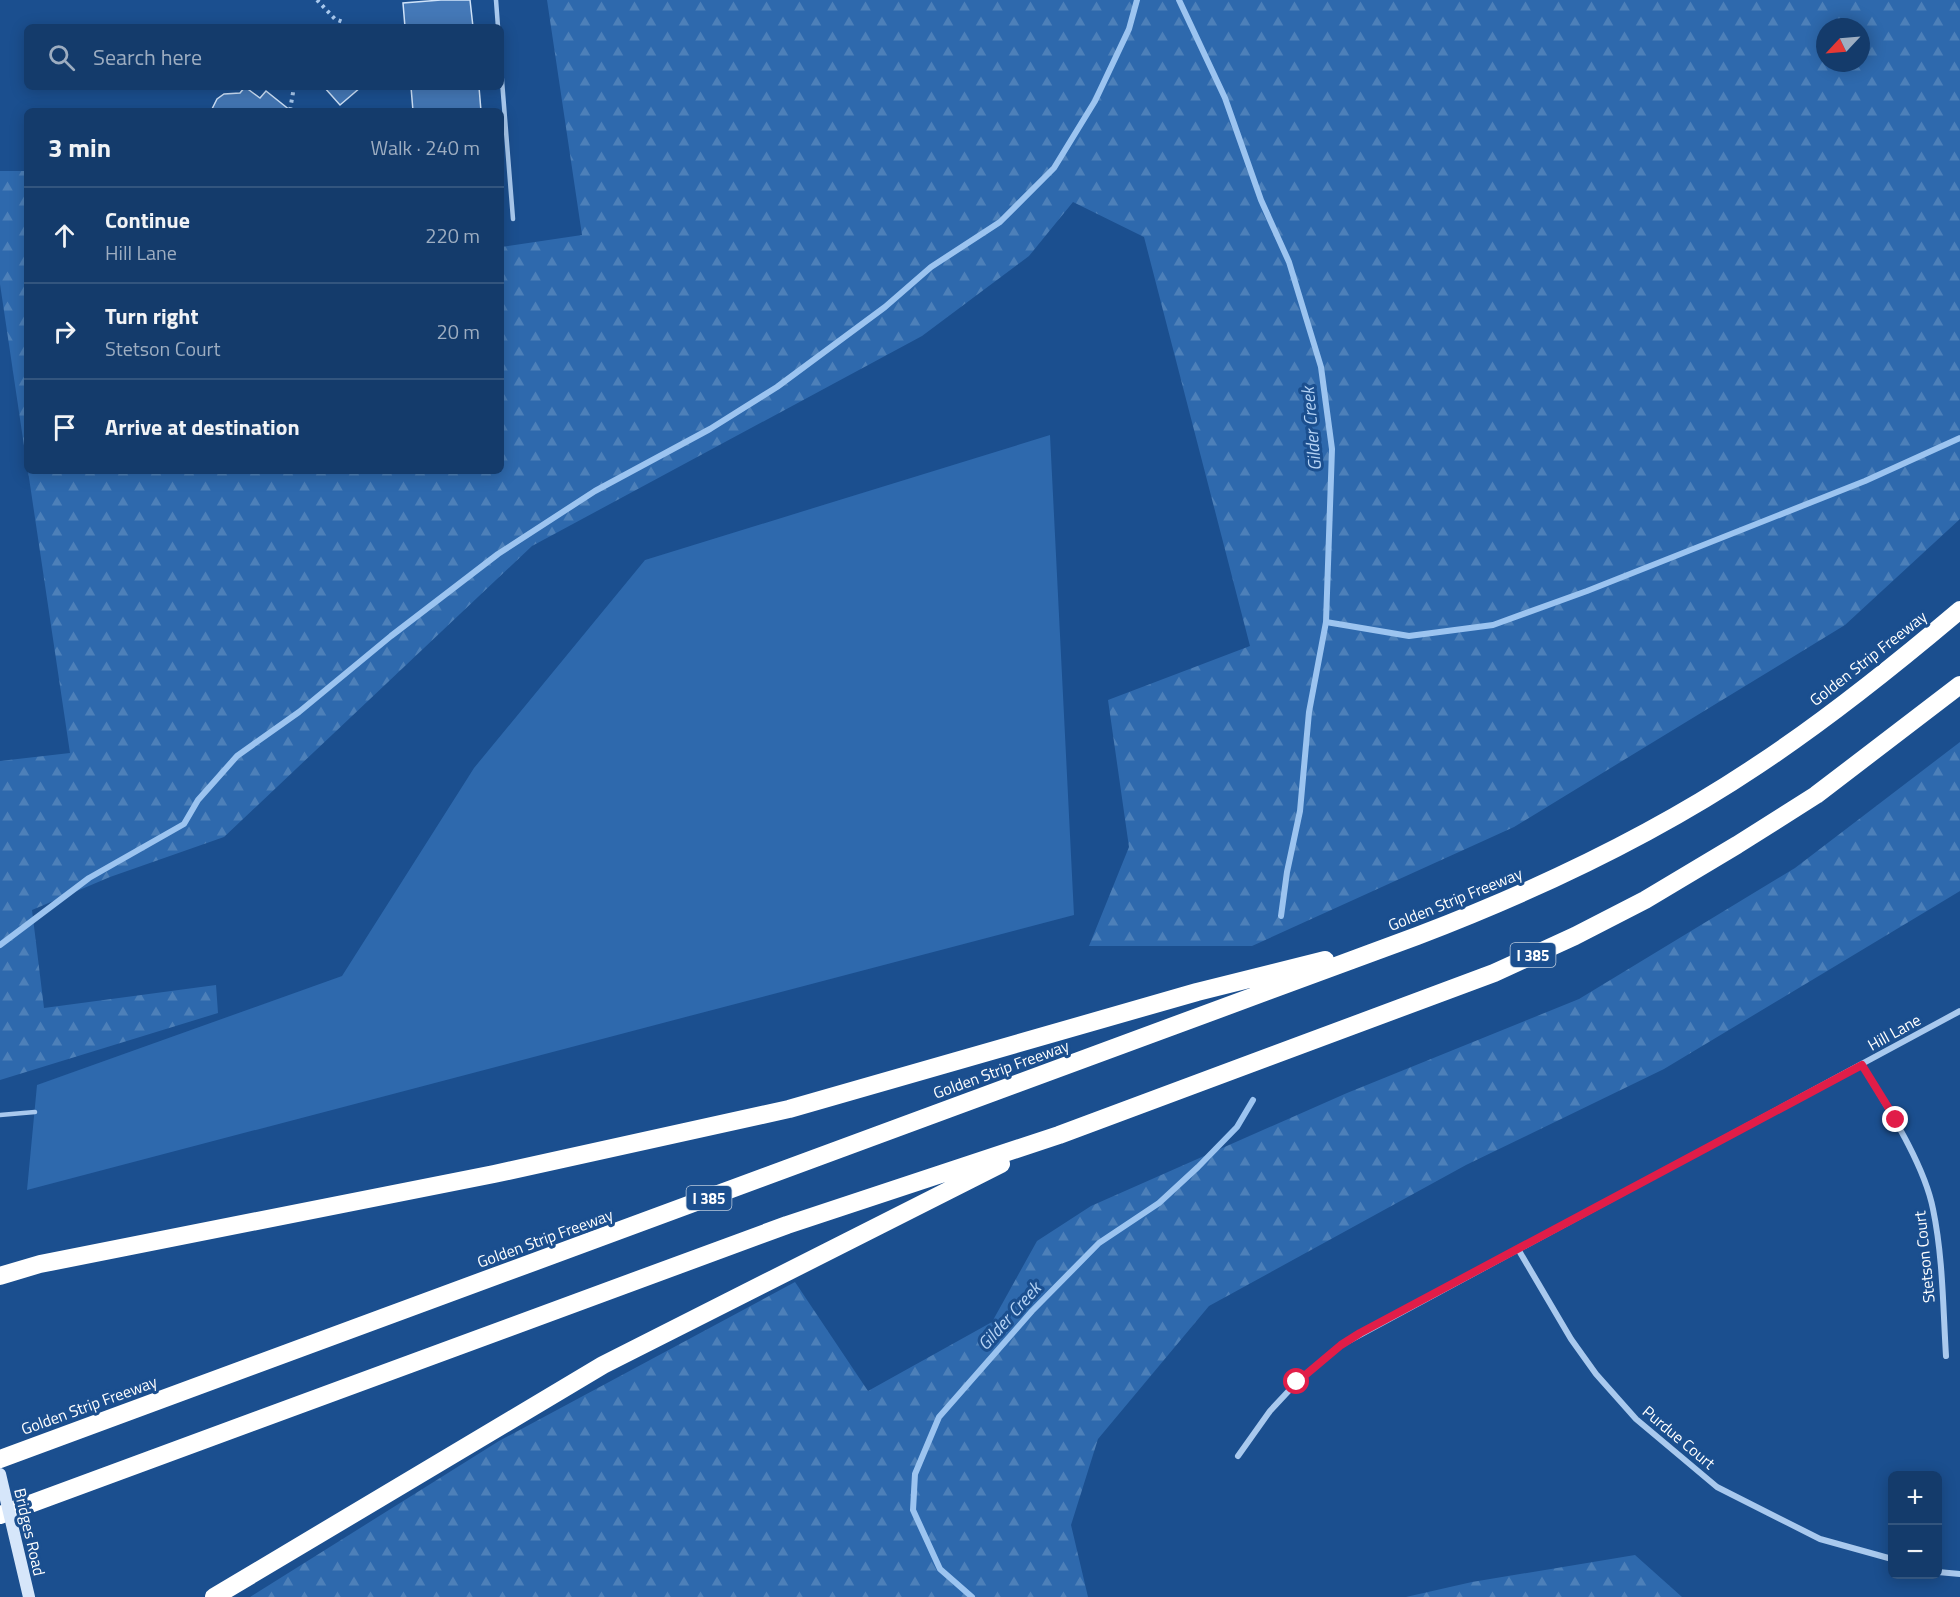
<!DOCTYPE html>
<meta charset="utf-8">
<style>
:root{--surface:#143b6b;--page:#214673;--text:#f1f3f6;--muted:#9dadc1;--line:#33557e}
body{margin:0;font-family:"Titillium Web",sans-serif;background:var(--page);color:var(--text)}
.controls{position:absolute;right:18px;bottom:18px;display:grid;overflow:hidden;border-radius:9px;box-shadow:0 3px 15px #0003}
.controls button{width:54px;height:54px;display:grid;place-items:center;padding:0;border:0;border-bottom:2px solid var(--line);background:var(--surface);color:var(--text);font:30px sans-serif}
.compass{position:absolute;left:1816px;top:18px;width:54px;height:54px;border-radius:50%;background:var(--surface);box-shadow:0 3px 15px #0003;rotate:244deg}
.stop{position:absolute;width:18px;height:18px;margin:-14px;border:4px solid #e11d48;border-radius:50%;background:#fff}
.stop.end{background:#e11d48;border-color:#fff;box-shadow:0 2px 6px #0008}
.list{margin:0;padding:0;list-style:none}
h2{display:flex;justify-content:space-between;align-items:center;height:78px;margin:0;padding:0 24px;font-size:26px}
h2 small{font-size:20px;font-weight:400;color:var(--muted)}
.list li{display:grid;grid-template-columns:39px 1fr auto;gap:18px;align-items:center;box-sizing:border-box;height:96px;padding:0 24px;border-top:2px solid var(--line)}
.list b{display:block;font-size:22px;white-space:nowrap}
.list p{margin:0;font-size:20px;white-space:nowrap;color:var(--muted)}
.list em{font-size:20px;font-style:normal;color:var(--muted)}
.icon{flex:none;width:33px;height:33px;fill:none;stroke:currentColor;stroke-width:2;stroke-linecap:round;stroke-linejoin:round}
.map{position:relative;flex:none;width:1960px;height:1597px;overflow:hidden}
.search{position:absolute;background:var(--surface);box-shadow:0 3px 15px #0003;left:24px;top:24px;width:480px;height:66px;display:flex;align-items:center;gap:15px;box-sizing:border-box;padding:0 21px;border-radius:9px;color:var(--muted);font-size:22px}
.panel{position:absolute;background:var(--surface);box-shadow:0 3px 15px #0003;left:24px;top:108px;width:480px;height:366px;border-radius:9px}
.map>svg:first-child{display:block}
.grass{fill:#2e69ad}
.forest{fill:url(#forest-firs);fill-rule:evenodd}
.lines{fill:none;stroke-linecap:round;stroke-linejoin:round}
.stream{stroke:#9cc4f0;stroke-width:6}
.building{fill:#4478b7;stroke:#cfe3fa;stroke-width:1.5}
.path{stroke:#a9c9ee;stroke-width:4;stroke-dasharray:3 4.5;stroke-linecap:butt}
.lane{stroke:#a9c9ee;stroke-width:4.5}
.street{stroke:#a9c9ee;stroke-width:6}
.highway{stroke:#fff;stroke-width:18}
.secondary-bridge{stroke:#d6e6fa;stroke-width:12}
.route{stroke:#e11d48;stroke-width:8}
.labels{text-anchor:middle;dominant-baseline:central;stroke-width:6;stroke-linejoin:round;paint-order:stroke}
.shield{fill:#1b4f8f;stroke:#bbcadd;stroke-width:1.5}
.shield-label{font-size:15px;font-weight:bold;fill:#fff}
.street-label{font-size:16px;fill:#fff;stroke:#1b4f8f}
.water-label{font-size:18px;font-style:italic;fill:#b5d3f5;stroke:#1b4f8f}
</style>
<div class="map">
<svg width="1960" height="1597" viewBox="0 0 1960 1597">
<defs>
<pattern id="forest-firs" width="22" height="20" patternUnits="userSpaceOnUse" patternTransform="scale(1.5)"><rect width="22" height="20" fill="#2e69ad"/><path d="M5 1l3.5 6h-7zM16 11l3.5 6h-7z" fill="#4d80b9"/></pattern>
</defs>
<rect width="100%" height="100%" fill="#1b4f8f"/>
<path class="grass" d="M1050 435 1074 915 27 1190 37 1085 342 976 474 768 645 560Z"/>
<path class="forest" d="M547 0H1960V519L1845 625 1514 827 1252 946H1089L1129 847 1108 700 1250 646 1144 237 1073 202 1029 256 922 336 532 546 224 837 110 877 32 910 44 1008 216 985 218 1013 0 1080V761L70 753 28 471H501V247L582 235ZM1825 27H1861V63H1825Z
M0 171H27V466L0 284Z
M1960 742V891L1664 1069 1466 1165 1209 1306 1098 1439 1071 1525 1088 1597H250L499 1441 795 1282 868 1391 992 1322 1037 1241 1091 1206 1347 1093 1579 999 1795 868Z
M1635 1555 1682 1597H1406L1472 1582Z"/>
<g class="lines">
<path class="stream" d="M1179 0 1225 98 1261 200 1289 262 1321 367 1332 449 1326 622 1309 712 1300 811 1287 872 1281 916
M1326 622 1409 636 1493 625 1587 591 1865 481 1960 438
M0 945 89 878 184 824 198 800 237 756 299 712 391 636 498 554 595 491 710 429 777 387 885 307 931 267 1000 222 1054 168 1095 101 1129 29 1137 0
M972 1597 940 1569 913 1510 915 1474 939 1417 1032 1311 1099 1243 1159 1203 1198 1167 1237 1127 1253 1100"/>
</g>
<path class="building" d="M441 0H470L473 27H405L403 3Z
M245 87 260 98 266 91 291 111H211L217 99 224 94 240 93Z
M324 87H361L340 105Z
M411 87H479L481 111H413Z"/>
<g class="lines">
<path class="path" d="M317 0 335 19 343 22 344 27
M290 110 294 87"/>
<path class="lane" d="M496 0 498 27
M501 68 513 219
M0 1115 35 1112"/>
<path class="street" d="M1862 1065C1886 1105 1924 1163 1933 1209 1943 1257 1943 1308 1946 1356
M1518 1249 1571 1339 1596 1374 1636 1419 1717 1487 1820 1539 1892 1559
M1238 1456 1270 1411 1297 1382 1341 1345 1960 1011
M1938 1572 1960 1574"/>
<path class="highway" d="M0 1276 40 1264 494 1174 789 1109 1197 992 1325 960
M0 1459 1417 936C1535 891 1652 836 1758 765 1829 718 1895 665 1960 610
M0 1515 787 1225 1059 1135 1494 973 1575 936 1645 900 1737 845 1816 795 1960 685
M214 1597 603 1365 1001 1164"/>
<path class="secondary-bridge" d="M0 1474 29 1597"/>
</g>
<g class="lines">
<path class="route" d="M1297 1382 1341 1345 1360 1333 1862 1065 1896 1120"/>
</g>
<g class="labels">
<g class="shield">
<rect x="1510.5" y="943" width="45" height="24" rx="4.5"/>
<rect x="686.5" y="1186" width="45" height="24" rx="4.5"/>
</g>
<g class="shield-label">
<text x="1533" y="955">I 385</text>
<text x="709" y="1198">I 385</text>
</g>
<g class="street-label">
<text transform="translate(1868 658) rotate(-38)">Golden Strip Freeway</text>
<text transform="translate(1455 899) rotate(-22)">Golden Strip Freeway</text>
<text transform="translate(1894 1032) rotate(-29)">Hill Lane</text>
<text transform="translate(1001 1069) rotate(-20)">Golden Strip Freeway</text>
<text transform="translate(545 1238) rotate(-20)">Golden Strip Freeway</text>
<text transform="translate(1924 1257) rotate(-96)">Stetson Court</text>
<text transform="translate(89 1405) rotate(-20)">Golden Strip Freeway</text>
<text transform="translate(1679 1437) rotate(40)">Purdue Court</text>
<text transform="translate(30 1532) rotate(77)">Bridges Road</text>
</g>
<g class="water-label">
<text transform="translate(1311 429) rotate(-95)">Gilder Creek</text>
<text transform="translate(1009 1316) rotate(-48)">Gilder Creek</text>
</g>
</g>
</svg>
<div class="controls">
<button>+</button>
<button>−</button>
</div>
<svg class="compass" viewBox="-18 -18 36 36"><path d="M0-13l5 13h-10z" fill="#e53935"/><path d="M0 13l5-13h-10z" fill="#9dadc1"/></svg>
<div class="stop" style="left:1297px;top:1382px"></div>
<div class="stop end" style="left:1896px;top:1120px"></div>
<div class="search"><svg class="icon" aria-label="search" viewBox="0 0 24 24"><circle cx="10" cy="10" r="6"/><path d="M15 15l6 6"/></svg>Search here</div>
<section class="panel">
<h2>3 min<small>Walk · 240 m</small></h2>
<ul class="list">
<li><svg class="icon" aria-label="ahead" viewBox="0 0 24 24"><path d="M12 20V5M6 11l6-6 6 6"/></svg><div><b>Continue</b><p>Hill Lane</p></div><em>220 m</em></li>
<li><svg class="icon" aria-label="right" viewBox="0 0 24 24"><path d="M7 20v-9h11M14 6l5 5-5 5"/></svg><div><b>Turn right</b><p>Stetson Court</p></div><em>20 m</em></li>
<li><svg class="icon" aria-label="arrive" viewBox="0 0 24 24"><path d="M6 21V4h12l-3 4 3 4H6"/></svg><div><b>Arrive at destination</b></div></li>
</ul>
</section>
</div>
